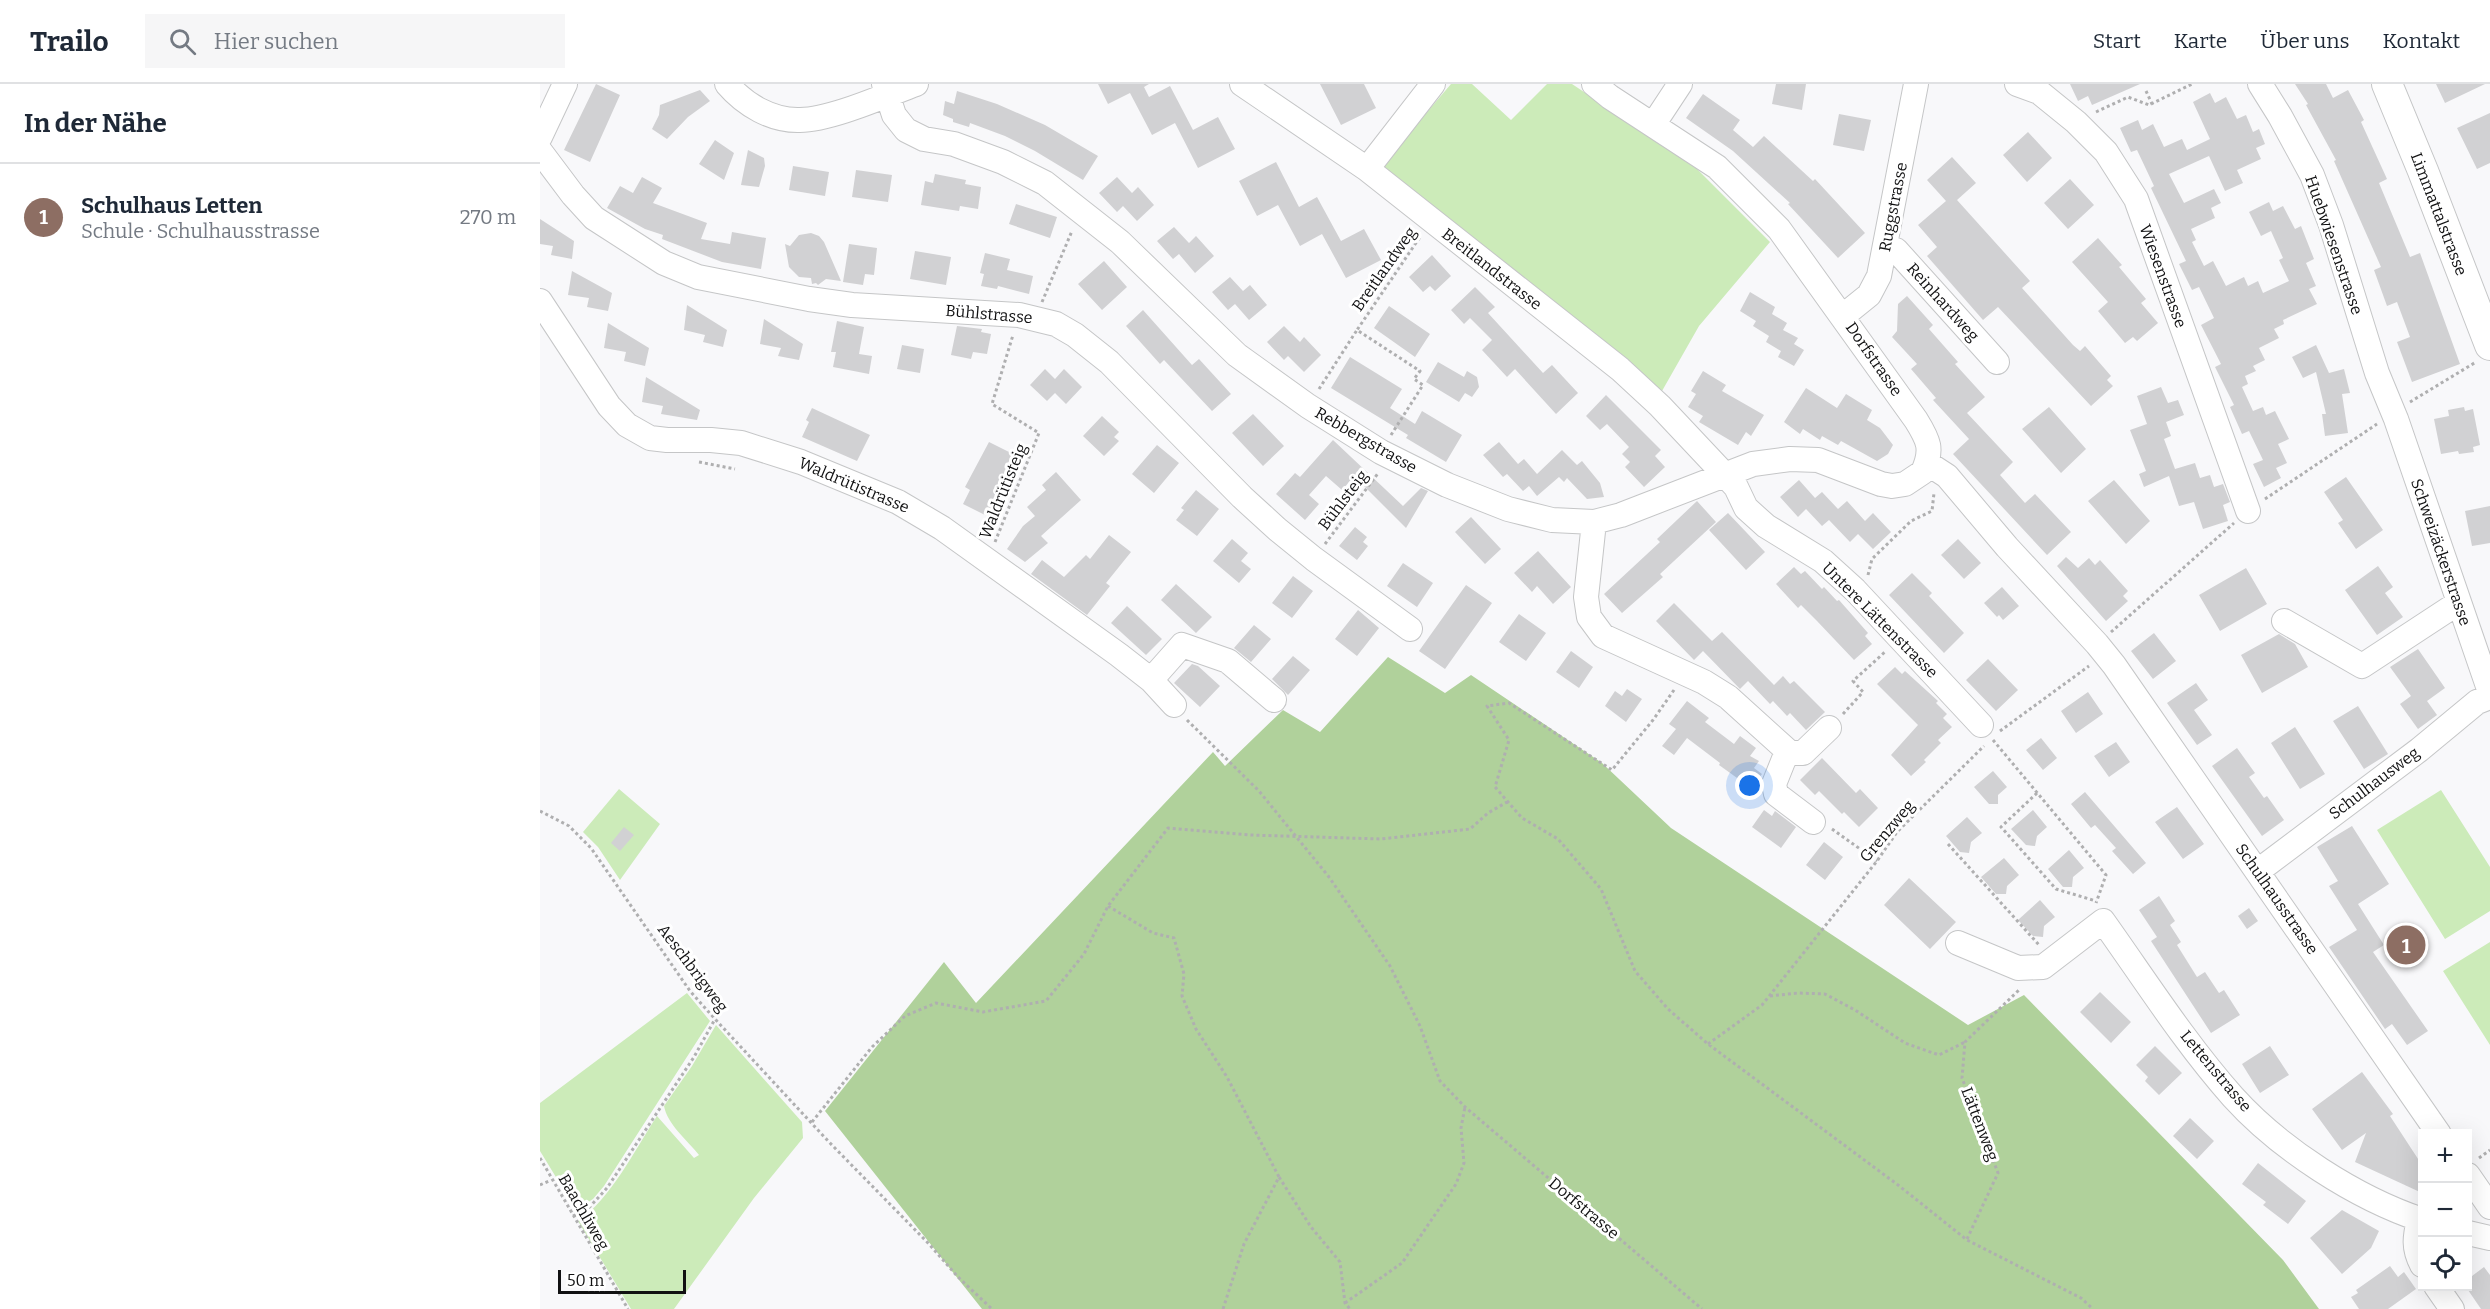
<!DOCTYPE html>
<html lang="de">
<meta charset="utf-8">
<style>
:root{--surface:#fff;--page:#f6f6f7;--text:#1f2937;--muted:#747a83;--line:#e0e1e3;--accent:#2563eb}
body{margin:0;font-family:Bitter,serif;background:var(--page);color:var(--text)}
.controls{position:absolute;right:18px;bottom:18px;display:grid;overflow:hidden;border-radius:0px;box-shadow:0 6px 24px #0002}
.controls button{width:54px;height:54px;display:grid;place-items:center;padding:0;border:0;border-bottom:2px solid var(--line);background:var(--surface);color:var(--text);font:30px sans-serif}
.scale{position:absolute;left:18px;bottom:15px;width:128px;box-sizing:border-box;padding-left:6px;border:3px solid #111112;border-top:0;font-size:16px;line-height:21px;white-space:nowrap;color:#111112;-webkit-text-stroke:4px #fff;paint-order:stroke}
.you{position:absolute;left:1210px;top:702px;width:21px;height:21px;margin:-15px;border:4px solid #fff;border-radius:50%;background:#1a73e8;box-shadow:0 0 0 9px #1a73e833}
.badge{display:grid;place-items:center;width:39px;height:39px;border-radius:50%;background:var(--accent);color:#fff;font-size:20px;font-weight:700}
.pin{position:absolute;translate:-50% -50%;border:3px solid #fff;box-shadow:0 2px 6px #0006}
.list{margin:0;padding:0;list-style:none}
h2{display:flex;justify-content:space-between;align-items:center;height:78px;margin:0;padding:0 24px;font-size:26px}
h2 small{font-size:20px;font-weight:400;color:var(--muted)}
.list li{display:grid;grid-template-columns:39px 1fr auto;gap:18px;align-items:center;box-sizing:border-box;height:108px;padding:0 24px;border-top:2px solid var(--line)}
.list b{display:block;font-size:22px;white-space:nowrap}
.list p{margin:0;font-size:20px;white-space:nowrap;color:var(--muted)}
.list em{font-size:20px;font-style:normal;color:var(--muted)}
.icon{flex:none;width:33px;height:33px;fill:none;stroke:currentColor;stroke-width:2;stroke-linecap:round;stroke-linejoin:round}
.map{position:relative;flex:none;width:1950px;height:1225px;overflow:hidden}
header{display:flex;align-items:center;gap:36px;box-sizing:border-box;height:84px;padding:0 30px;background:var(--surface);border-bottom:2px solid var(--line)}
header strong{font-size:28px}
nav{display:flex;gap:33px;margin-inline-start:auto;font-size:21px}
.search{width:420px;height:54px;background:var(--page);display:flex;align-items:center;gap:15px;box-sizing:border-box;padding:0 21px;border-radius:0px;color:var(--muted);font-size:22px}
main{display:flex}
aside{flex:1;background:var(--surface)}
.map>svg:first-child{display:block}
.green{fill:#ccebb9}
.forest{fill:#b0d19b}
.building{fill:#d1d1d3}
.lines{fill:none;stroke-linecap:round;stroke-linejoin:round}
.minor-casing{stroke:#c5c6c7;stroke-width:26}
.major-casing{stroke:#c5c6c7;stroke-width:32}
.path{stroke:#afafb0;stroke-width:3;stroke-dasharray:3 3;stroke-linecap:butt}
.minor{stroke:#fff;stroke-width:24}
.major{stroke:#fff;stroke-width:30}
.labels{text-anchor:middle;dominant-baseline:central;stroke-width:6;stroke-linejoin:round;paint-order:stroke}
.street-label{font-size:16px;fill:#111112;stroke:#fff}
</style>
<header>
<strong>Trailo</strong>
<div class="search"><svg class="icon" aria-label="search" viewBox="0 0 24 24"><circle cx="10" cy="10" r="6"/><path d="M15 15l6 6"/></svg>Hier suchen</div>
<nav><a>Start</a><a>Karte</a><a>Über uns</a><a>Kontakt</a></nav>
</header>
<main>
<aside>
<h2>In der Nähe<small></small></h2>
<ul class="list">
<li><span class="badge" style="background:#8d6e63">1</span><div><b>Schulhaus Letten</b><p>Schule · Schulhausstrasse</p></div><em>270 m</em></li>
</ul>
</aside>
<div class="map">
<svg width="1950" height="1225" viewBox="0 0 1950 1225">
<rect width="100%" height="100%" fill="#f8f8fa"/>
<path class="green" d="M911 0H932L971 36 1007 0H1032L1152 80 1230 158 1159 242 1122 307 841 82Z
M79 705 120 740 80 796 58 763 43 748Z
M1901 706 1950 783V827L1905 855 1837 746Z
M1950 858V961L1903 887Z
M147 909 170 937 64 1102 53 1115 36 1126 0 1067V1019Z
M176 941 262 1038 263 1054 214 1114 134 1225H91L38 1137C70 1116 96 1064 117 1032L154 1074 159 1071C148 1057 127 1040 124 1022L152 982Z"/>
<path class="forest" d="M848 573 905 609 931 591 1062 679 1131 744 1428 941 1484 911 1743 1176 1779 1225H442L285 1027 404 878 436 919 673 668 685 682 743 626 780 648Z"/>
<path class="building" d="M56 0 80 11 50 78 24 66Z
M558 0H609L604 3 609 13 630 2 653 46 678 33 695 65 658 84 635 39 612 51 590 9 568 20Z
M780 0H824L836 24 801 41Z
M1236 0H1266L1262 26 1232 20Z
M1530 0H1600L1552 21 1548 12 1538 17Z
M1755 0H1786L1793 14 1808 6 1824 36 1821 38 1847 95 1839 99 1870 173 1880 169 1920 280 1872 298 1857 258 1870 253 1857 218 1847 222 1834 186 1841 183 1794 77 1796 76 1766 21 1768 20Z
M1896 0H1945L1905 19Z
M160 6 170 17 148 33 127 55 112 45 119 31 120 21Z
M417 7 457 20 505 41 558 72 543 96 495 67 465 52 430 39 429 43 413 38V35L403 31 405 17 414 20Z
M1670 9 1675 19 1686 13 1697 35 1706 31 1713 48 1719 45 1725 60 1716 64 1721 75 1697 86 1703 99 1685 107 1669 72 1629 90 1644 119 1674 105 1681 119 1671 124 1675 134 1651 145 1656 156 1652 158 1664 182 1673 177 1686 202 1704 193 1708 202 1718 197 1723 209 1749 197 1739 176 1743 174 1731 147 1721 152 1709 128 1729 118 1733 127 1743 122 1755 145 1761 142 1774 175 1766 179 1776 202 1769 205 1777 220 1743 236 1744 240 1734 245 1739 254 1719 264 1725 276 1713 282 1716 287 1705 292 1708 300 1702 303 1713 327 1723 323 1726 331 1735 327 1749 355 1738 360 1747 379 1736 384 1741 394 1724 403 1713 380 1723 376 1709 347 1702 350 1690 323 1694 321 1675 283 1681 280 1661 241 1674 234 1659 203 1652 206 1639 180 1646 177 1611 104 1614 102 1597 66 1591 68 1580 44 1598 36 1602 46 1613 40 1624 63 1642 55 1647 66 1670 55 1653 18Z
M1163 10 1200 36 1193 46 1213 63 1224 52 1273 97 1275 95 1325 149 1298 174 1248 120 1250 119 1193 67 1146 34Z
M1950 29V79L1937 85 1917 44Z
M1299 30 1331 36 1324 67 1293 61Z
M1488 48 1512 74 1487 98 1463 71Z
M175 56 194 69 184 96 159 80Z
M208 66 224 74 225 82 219 103 201 101Z
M1412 73 1436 99 1417 116 1490 197 1482 204 1533 261 1540 267 1545 262 1571 292 1567 296 1573 302 1551 322 1458 223 1443 236 1387 172 1397 163 1378 141 1406 117 1387 96Z
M736 78 759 123 777 113 801 157 824 145 841 176 806 194 782 150 760 162 738 121 717 132 699 97Z
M253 82 289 88 285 112 249 106Z
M316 86 352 91 348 118 312 113Z
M395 90 426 96 425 100 441 103 438 125 420 122 419 127 381 121 385 97 393 99Z
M102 93 122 104 113 119 167 139 161 155 190 160 192 148 226 154 221 185 182 178 122 155 123 151 105 145 67 124 80 102 93 109Z
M577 93 592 109 598 103 614 121 597 137 583 122 577 128 559 109Z
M1530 95 1554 121 1528 145 1504 119Z
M476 120 517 133 510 154 469 140Z
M0 135 34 157 32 175 11 171 13 162 0 160Z
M634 143 649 159 656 152 674 172 655 189 639 170 633 175 617 157Z
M271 149 279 152 284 158 301 197 286 195 278 201 276 199 272 200 271 194 259 193 249 183 245 160 250 162 259 151Z
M1558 154 1582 181 1579 183 1606 215 1601 219 1618 239 1597 257 1593 253 1585 259 1558 227 1568 218 1532 178Z
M309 160 337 164 334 191 325 190 323 201 303 198Z
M375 167 411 173 406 201 370 195Z
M445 169 470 175 467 186 493 192 489 210 458 202 457 205 441 202 444 190 440 189Z
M892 171 911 192 895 207 890 202 883 208 869 193Z
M564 177 587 203 562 226 538 200Z
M32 187 72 209 68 227 47 223 49 214 28 211Z
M690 193 703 207 710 201 727 221 709 236 695 220 688 226 672 208Z
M935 203 955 223 948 229 1003 289 1012 281 1038 309 1016 330 975 285 967 293 942 266 952 256 930 234 924 240 911 226Z
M1210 208 1235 223 1232 230 1247 239 1243 246 1258 254 1254 260 1264 266 1254 282 1238 273 1241 267 1226 258 1229 252 1213 242 1216 237 1200 227Z
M1367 212 1393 241 1389 245 1418 278 1415 280 1445 313 1427 329 1473 378 1460 391 1485 419 1495 410 1531 448 1507 471 1413 370 1429 355 1393 316 1396 314 1371 285 1377 280 1352 253 1357 247 1358 220Z
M147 221 187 246 183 263 163 258 165 251 144 246Z
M849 222 890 250 875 273 834 244Z
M603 226 652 281 659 275 691 310 672 327 624 276 620 280 586 242Z
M224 235 263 260 259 276 238 272 241 264 220 260Z
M297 237 324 243 319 270 332 272 329 290 293 283 296 268H291Z
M68 239 109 264 105 282 84 277 86 268 64 264Z
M417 242 442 245 441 248 451 250 447 270 433 268 431 275 411 271Z
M744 242 760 258 764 253 781 271 764 288 748 272 744 276 727 258Z
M362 261 384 265 380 289 357 285Z
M1776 261 1789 289 1804 285 1810 309 1802 310 1808 349 1785 352 1782 330H1786L1776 288 1763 294 1752 273Z
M810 273 862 305 850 324 875 340 882 327 922 351 906 378 866 354 868 351 791 304Z
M898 278 924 293 927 287 937 293 939 303 932 313 925 309 919 318 886 298Z
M505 285 515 295 524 285 542 303 526 320 515 309 507 317 490 301Z
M1163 287 1186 301 1182 307 1224 331 1211 352 1206 348 1198 361 1159 338 1163 332 1148 323 1156 310 1151 307Z
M106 293 160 326 157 336 121 330 123 322 102 318Z
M1621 303 1628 319 1638 316 1644 331 1626 338 1631 352 1624 355 1635 385 1655 379 1660 394 1670 391 1674 403 1683 400 1690 418 1683 421 1688 437 1663 445 1654 418 1639 422 1629 392 1604 403 1599 390 1606 387 1590 346 1607 340 1597 312Z
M1266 304 1297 324 1306 310 1332 326 1327 336 1340 344 1353 361 1348 370 1337 377 1301 357 1298 361 1282 352 1280 356 1263 345 1260 350 1244 338Z
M1066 311 1121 366 1115 372 1125 383 1104 403 1085 383 1090 378 1082 370 1089 363 1067 340 1060 346 1046 332Z
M1509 323 1546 365 1521 389 1482 345Z
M1924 323 1925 327 1933 325 1940 361 1933 363 1934 368 1919 370 1918 367 1901 370 1894 335 1909 332 1908 326Z
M272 324 330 351 317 377 262 353 269 338 266 336Z
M713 330 744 362 723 382 692 349Z
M562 332 579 348 574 353 579 357 564 372 543 352Z
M793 356 863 422 881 404 888 407 866 444 822 400 818 404 810 397 802 406 786 392 769 411 779 420 765 436 736 410 755 389 760 393Z
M449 358 475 371 461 398 466 401 449 433 423 420 430 406 425 403Z
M959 358 978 380 984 375 997 390 1022 366 1037 381 1042 377 1060 399 1064 413 1047 415 1027 394 1024 398 1019 393 997 412 989 402 983 407 967 390 963 393 943 371Z
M617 361 639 379 614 409 592 390Z
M516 388 541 416 501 452 508 459 485 478 467 465 483 442 495 432 487 423 506 406 502 401Z
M1806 393 1843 446 1816 465 1798 439 1803 436 1784 408Z
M1259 396 1275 414 1282 408 1298 425 1307 417 1325 437 1333 429 1351 448 1333 465 1318 450 1310 458 1289 436 1282 442 1266 425 1258 433 1240 413Z
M1574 396 1610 437 1586 460 1548 417Z
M656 406 679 425 657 452 636 436 644 426 641 424Z
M1157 417 1176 438 1120 490 1123 493 1082 529 1064 510 1120 458 1117 455Z
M1950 422V459L1932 462 1925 427Z
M1188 429 1225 468 1206 486 1169 446Z
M931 433 961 465 945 480 915 448Z
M815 443 827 453 823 458 828 462 817 476 799 462Z
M569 451 591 468 566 499 570 502 547 531 491 490 502 476 524 493 546 471 550 475Z
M692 455 708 469 701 477 711 485 699 499 673 477Z
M1418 455 1441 479 1424 495 1401 471Z
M998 467 1031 503 1013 520 997 502 992 508 974 489Z
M1526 473 1538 484 1549 474 1555 481 1560 476 1588 507 1583 512 1588 517 1566 537 1517 482Z
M863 479 893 499 877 523 847 502Z
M1838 482 1853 503 1845 509 1863 533 1837 551 1805 506Z
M1254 483 1261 490 1265 487 1282 505 1284 503 1297 517 1299 516 1328 549 1325 552 1332 560 1314 576 1277 537 1261 521 1258 524 1236 500Z
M1706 484 1727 520 1680 547 1659 511Z
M1372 489 1392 509 1389 512 1424 549 1404 569 1349 511Z
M753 492 773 507 752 534 732 519Z
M636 500 672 533 656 549 621 516Z
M926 501 952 519 905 585 879 567Z
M1462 503 1479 522 1463 536 1459 531 1457 533 1444 519Z
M1134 519 1172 557 1182 548 1234 601 1243 592 1250 600 1254 597 1285 628 1266 646 1250 629 1247 632 1233 617 1230 620 1208 597 1200 605 1163 567 1154 576 1116 537Z
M587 522 622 555 606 571 571 539Z
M818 526 839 544 817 572 795 555Z
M979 530 1006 549 986 577 959 558Z
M714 541 731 555 711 578 694 564Z
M1614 549 1636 577 1613 595 1591 567Z
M1739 550 1755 560 1768 583 1722 609 1701 571Z
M1878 565 1905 604 1887 617 1897 631 1878 645 1860 620 1871 612 1850 583Z
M1031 567 1053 583 1039 604 1016 588Z
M753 572 770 586 748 611 732 595Z
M1448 575 1478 606 1456 627 1426 596Z
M652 580 658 582 680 602 660 623 634 599Z
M1355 583 1362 590 1365 587 1398 617 1396 619 1407 630 1403 634 1412 643 1398 656 1401 659 1384 676 1386 678 1371 692 1351 671 1378 641 1337 600Z
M1656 599 1668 616 1654 626 1672 651 1657 661 1627 619Z
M1087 605 1102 615 1086 638 1065 622 1075 607 1082 612Z
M1548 608 1563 630 1536 649 1521 627Z
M1147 617 1169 634 1165 638 1194 660 1200 652 1216 664 1210 672 1219 677 1214 684 1222 690 1211 704 1179 681 1180 679 1147 654 1134 671 1122 662 1136 645 1129 640Z
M1818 622 1848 670 1824 685 1793 637Z
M1755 643 1785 690 1760 705 1731 659Z
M1501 654 1517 674 1503 686 1486 666Z
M1576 658 1590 678 1569 693 1554 672Z
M1697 664 1715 689 1709 693 1724 714 1727 712 1744 736 1722 752 1672 682Z
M1282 674 1316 709 1320 705 1338 724 1319 743 1304 728 1302 730 1279 707 1275 711 1260 696Z
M1453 687 1467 703 1458 711V720H1449L1434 703Z
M1545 708 1606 779 1593 790 1572 767 1576 764 1555 741 1551 744 1531 720Z
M1637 723 1664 760 1643 775 1615 738Z
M1224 726 1232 732 1235 727 1256 743 1241 764 1212 743Z
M1493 726 1507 743 1497 752 1495 762 1486 761 1471 745Z
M1427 733 1442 749 1431 758 1429 769 1420 768 1406 752Z
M1812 742 1849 800 1818 820 1844 861 1833 868 1888 947 1867 961 1852 940 1845 945 1789 863 1817 846 1789 802 1798 797 1777 763Z
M84 743 94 751 80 767 71 759Z
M1284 758 1303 773 1285 796 1266 781Z
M1529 766 1544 784 1533 793 1532 803H1523L1508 785Z
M1464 774 1479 791 1467 802 1466 810H1456L1441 793Z
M1369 794 1416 838 1390 865 1344 821Z
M1619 812 1635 837 1630 841 1641 858 1637 861 1657 893 1665 888 1679 909 1684 906 1700 931 1671 949 1611 857 1617 853 1599 826Z
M1500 816 1515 833 1504 842 1503 853 1493 852 1478 836Z
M1709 824 1718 837 1707 845 1698 832Z
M1560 908 1591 938 1571 959 1540 928Z
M1615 962 1642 989 1619 1011 1605 997 1608 993 1596 981Z
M1730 962 1749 991 1720 1009 1702 980Z
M1822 988 1853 1030 1850 1032 1882 1081V1109L1815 1078 1826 1049 1802 1066 1772 1025Z
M1650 1034 1674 1057 1657 1075 1633 1052Z
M1718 1079 1766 1117 1748 1140 1723 1121 1726 1118 1702 1100Z
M1802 1126 1839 1147 1831 1164 1802 1190 1770 1154Z
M1850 1182 1858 1193 1864 1188 1876 1205 1848 1225H1819L1811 1213 1818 1209 1816 1206Z
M1944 1183 1950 1191V1225H1941L1928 1206V1195Z"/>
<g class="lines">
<defs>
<path id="minor" d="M187 0C205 21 232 37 260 36 291 36 346 11 376 0
M344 0 354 31 366 46 384 55 414 60 463 78 505 99 580 158 697 271 768 322 841 368 907 401 968 425 1012 436 1054 438 1081 431 1213 380 1250 375 1278 376 1341 400 1352 402 1365 400 1383 388C1393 365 1389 357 1376 336L1239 145 1177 83 1070 13 1054 0
M702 0 827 85 1080 285 1120 322 1184 390 1196 403 1206 424 1226 442 1283 477 1315 506 1441 641
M1477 0 1499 8 1536 38 1566 68 1596 115 1708 427
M1720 0 1740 32 1772 91 1791 141 1837 289 1856 335 1950 608
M1113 41 1140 0
M0 53 25 0
M0 67 33 111 54 134 124 179 158 193 269 215 312 221 479 231 516 240 535 251 569 278 702 413 737 445 774 475 870 545
M827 85 893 0
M1346 164 1356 166 1457 278
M0 217 69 322 87 341 110 354 127 356H171L201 359 261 378 358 418 402 444 579 571 611 596 634 621
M1303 232 1329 211 1339 192 1376 0
M1387 379 1407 392 1467 463 1557 560 1574 581 1899 1050
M1054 438 1046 513 1049 533 1063 552 1164 598 1188 613 1250 669H1263L1289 644
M1744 537 1822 582 1918 519
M611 596 642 561 688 577 734 616
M1250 669 1244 675 1234 700 1236 710 1273 738
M1718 787 1879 666 1937 618 1950 613
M1418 859 1478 884 1503 883 1563 837C1605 896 1645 959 1693 1013 1740 1065 1816 1114 1882 1136
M1928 1091 1950 1123
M1879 1135C1875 1153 1873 1164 1882 1181
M1928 1149 1950 1154
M1896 1202 1912 1225"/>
<path id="major" d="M1847 0 1883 87 1950 261"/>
</defs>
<use href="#minor" class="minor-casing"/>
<use href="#major" class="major-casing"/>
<path class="path" d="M1606 7 1612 20
M1556 28 1588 13 1609 21 1652 0
M502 218 532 147
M779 305 817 246
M1870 318 1936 278
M851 351 883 301 874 295 880 287 817 246 880 153
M159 378 195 385
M1725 415 1837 340
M455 458 499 349 452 320 473 251
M785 460 839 388
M1328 491 1332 475 1371 437 1392 427 1394 409
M1571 548 1694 439
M1134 606 1113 636 1072 686 969 619 947 622 969 656 955 703 982 734 1018 755 1061 805 1095 887 1128 925 1168 960 1358 1101 1427 1156 1541 1214 1553 1225
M1303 630 1323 608 1313 597 1346 567
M647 636 719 707 789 793 850 882 880 942 900 997 925 1023 1162 1225
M1460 647 1549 582
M1453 656 1566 791 1556 819
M1497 709 1461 743 1516 805 1556 817
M0 727 29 742 51 764 150 907 175 935 289 1058 389 1160 418 1193 452 1225
M1292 745 1337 777
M1408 760 1499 861
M568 822 613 849 634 854 644 890 642 912 656 945 687 993 739 1093
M1230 912 1258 909 1285 910 1315 926 1365 959 1399 971 1425 958
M1168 960 1222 921 1337 777 1357 748 1444 662
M272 1038 332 963 365 932 396 919 443 928 506 917 544 870 568 822 628 744 710 751 841 755 930 745 948 729 967 718
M0 1074 88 1225
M1939 1074 1950 1066
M0 1101 11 1096
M33 1132 46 1127 67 1104 154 973 175 935
M1427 1155 1458 1089 1422 994 1425 958 1480 905
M805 1219 862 1179 916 1100 924 1079 921 1044 925 1023
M683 1225 704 1160 739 1093 771 1143 800 1178 805 1219 810 1225"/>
<use href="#minor" class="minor"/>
<use href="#major" class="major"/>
</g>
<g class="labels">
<g class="street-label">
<text transform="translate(1353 123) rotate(-79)">Ruggstrasse</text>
<text transform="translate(1899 130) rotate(69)">Limmattalstrasse</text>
<text transform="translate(1794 161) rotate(71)">Huebwiesenstrasse</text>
<text transform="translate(844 185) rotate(-55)">Breitlandweg</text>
<text transform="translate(952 185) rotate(38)">Breitlandstrasse</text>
<text transform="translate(1623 192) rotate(70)">Wiesenstrasse</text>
<text transform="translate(1403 218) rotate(48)">Reinhardweg</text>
<text transform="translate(449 230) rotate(5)">Bühlstrasse</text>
<text transform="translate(1334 275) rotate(55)">Dorfstrasse</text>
<text transform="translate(826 356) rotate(30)">Rebbergstrasse</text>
<text transform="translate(314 401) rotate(23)">Waldrütistrasse</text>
<text transform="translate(463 407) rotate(-68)">Waldrütisteig</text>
<text transform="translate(803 416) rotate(-53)">Bühlsteig</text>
<text transform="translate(1901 468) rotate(71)">Schweizäckerstrasse</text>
<text transform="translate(1340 536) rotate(45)">Untere Lättenstrasse</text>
<text transform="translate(1834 699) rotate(-37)">Schulhausweg</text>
<text transform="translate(1347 747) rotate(-50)">Grenzweg</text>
<text transform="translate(1737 815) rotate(55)">Schulhausstrasse</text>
<text transform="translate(153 884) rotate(53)">Aeschbrigweg</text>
<text transform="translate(1676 987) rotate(50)">Lettenstrasse</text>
<text transform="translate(1440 1040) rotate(69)">Lättenweg</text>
<text transform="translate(1044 1124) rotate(40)">Dorfstrasse</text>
<text transform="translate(44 1128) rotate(60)">Baachliweg</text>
</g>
</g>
</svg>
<div class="controls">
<button>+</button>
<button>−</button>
<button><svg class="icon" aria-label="locate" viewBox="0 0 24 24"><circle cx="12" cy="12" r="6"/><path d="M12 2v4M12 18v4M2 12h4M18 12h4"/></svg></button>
</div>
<div class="scale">50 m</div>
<div class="you"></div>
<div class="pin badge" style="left:1866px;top:861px;background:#8d6e63">1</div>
</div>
</main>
